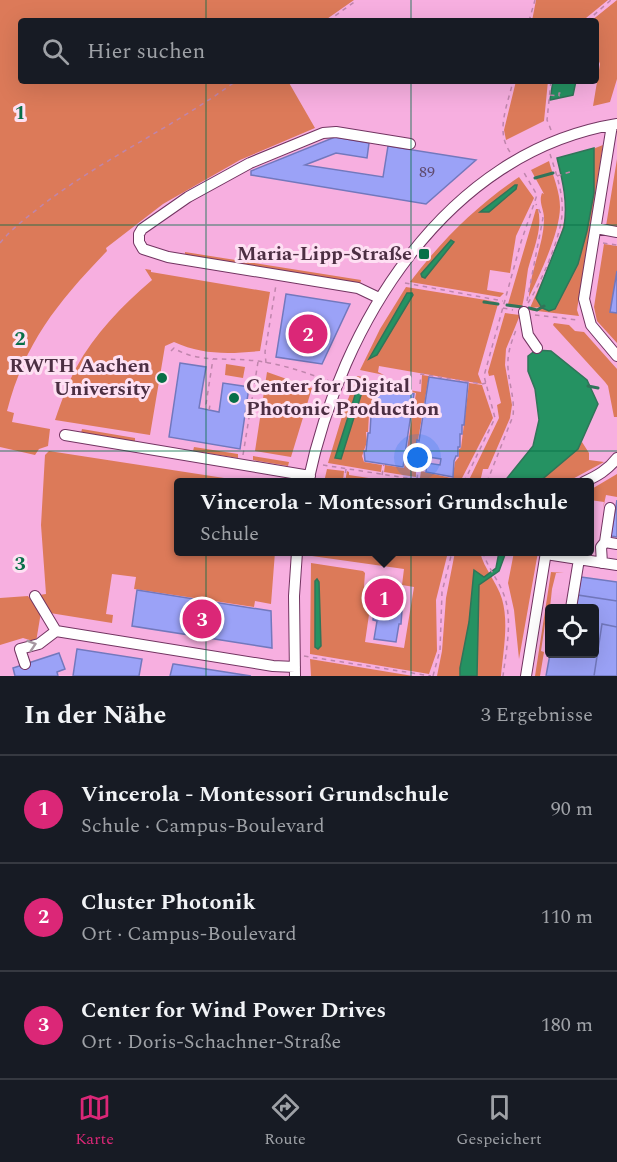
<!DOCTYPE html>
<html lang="de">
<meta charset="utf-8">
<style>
:root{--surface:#171b24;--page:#242831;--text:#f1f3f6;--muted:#9ea1a6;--line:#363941;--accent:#db2777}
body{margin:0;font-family:Spectral,serif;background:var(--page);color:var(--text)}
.controls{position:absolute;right:18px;bottom:18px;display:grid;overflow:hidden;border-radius:6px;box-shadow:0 6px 24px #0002}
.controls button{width:54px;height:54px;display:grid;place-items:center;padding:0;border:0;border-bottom:2px solid var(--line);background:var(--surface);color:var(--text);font:30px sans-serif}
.you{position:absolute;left:418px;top:458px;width:21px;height:21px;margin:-15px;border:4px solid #fff;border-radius:50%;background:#1a73e8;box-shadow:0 0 0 9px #1a73e833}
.badge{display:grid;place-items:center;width:39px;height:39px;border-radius:50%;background:var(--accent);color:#fff;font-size:20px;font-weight:700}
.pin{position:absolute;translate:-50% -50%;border:3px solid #fff;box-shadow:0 2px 6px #0006}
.popup{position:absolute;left:174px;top:478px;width:420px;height:78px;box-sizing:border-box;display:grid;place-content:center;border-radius:6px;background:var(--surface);filter:drop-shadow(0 2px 4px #0005);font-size:20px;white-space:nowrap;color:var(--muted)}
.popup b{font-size:22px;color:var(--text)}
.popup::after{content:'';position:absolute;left:50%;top:100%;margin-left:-12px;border:12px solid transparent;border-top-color:var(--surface)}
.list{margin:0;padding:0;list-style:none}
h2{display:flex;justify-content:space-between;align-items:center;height:78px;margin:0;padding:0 24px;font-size:26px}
h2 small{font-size:20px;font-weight:400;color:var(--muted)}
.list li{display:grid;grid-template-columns:39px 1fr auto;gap:18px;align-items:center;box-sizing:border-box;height:108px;padding:0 24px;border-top:2px solid var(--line)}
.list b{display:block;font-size:22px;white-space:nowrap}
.list p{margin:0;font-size:20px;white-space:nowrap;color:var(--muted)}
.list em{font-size:20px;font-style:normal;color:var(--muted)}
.icon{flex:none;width:33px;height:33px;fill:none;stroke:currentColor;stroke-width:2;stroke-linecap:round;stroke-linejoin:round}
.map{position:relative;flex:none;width:617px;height:676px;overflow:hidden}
.search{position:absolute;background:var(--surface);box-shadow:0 6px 24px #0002;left:18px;right:18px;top:18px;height:66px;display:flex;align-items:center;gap:15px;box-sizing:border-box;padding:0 21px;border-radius:6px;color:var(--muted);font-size:22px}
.sheet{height:402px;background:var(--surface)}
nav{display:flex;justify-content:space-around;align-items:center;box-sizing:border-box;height:84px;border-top:2px solid var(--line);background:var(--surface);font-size:16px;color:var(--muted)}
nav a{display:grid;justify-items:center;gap:3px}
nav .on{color:var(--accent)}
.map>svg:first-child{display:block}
.green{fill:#dc7a59}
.water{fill:#259262;stroke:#317459;stroke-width:1.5}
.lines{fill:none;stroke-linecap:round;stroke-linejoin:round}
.stream{stroke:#317459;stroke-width:3}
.building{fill:#9ba2f7;stroke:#7278bd;stroke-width:1.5}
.minor-casing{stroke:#723461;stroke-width:12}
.path{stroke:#bf85ac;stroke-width:1.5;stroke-dasharray:4.5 4.5;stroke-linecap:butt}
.minor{stroke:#fff;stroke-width:10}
.oneway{stroke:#a697a1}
.grid{fill:none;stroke:#076f47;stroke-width:1.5;stroke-opacity:0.55}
.poi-dot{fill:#076f47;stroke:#fee0f3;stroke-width:2}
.labels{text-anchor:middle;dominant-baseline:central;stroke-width:6;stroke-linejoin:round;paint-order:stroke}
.number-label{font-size:16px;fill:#604c70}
.poi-label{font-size:20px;font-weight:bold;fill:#4c2f43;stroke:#fee0f3;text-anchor:end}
.grid-label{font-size:20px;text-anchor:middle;font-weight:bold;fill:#076f47;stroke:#fee0f3;stroke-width:6;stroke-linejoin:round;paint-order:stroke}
</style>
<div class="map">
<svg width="617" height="676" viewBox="0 0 617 676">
<rect width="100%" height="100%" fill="#f7afe0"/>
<path class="green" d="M0 0H354L324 21H21V81H288L315 128 240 160 163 204 106 248 107 251C58 302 25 342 7 411L14 413 12 422 50 429 48 446 39 449 35 455 0 447Z
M536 0H608L586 18 588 21H532Z
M617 0V79L610 102 593 106 600 64 596 54V21H591Z
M516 81H548L544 121 506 140 504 130Z
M603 145 582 278 577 310 579 316 529 310H537L541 307 530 308C543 277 568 233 566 200 565 187 560 176 560 162Z
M617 159V228L606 226Z
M549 161C553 176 560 192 560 207 560 232 540 274 529 297 530 271 543 247 544 221 545 210 538 203 542 193L544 194 531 170Z
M519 177 534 198 516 236 510 273 490 270 487 290 504 293 500 297 410 282C441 241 476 206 519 177Z
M536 209H538C543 229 533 250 528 269 526 282 525 294 522 307L508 304Z
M604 244 617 246V271L610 312 617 313V343L597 321 594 307Z
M185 252 361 280 360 284 185 255Z
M145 269 151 270V272L270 292 260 351C229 354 202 355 174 342L165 346 150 435 55 420C61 403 67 385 76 368 95 333 122 306 152 280Z
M406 287 498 302 484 301 498 304 478 374 482 384 379 366 378 372 384 375 360 370 380 329Z
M505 313 520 315 506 349 505 365 512 405 510 418 488 469H483L480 482H468L499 418 497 405 501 403 494 375 489 376 488 372Z
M554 323 569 325 575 331 584 332 617 369V417H614L608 386 605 382 553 325Z
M226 364 245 367 243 378 225 375Z
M267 372 312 388 291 457 255 451Z
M422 375 429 376 418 440H417L415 454H410L408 469 416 471V477L384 472 385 465 404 468 416 393 397 389 398 383 404 384 403 389 421 392Z
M357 376 368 378V381L395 386V389L373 386 371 413 369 414 368 432H366L367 442 362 456 364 462 382 465 381 472 328 463 344 410Z
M469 383 482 385 493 418 460 482H452L455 462 459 457V449L461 448Z
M82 429 135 438V442L81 433Z
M582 442 589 453V460L604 462 567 482H534L561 458Z
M194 447 238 454V458L193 451Z
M49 451 250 482H178V552H275L271 604 255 601 254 607 134 589 136 577 112 574 106 614 113 615 112 623 50 613 39 595 46 594 41 525 45 455Z
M253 456 289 462 288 466 253 460Z
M327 469 344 471 343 482H324Z
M347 471 349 472V475L395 482H345Z
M421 471 451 478V482L420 478Z
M617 474V497L606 495 603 509 604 502 590 500V490Z
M313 552H448L436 600 437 651 429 674 310 654 311 563 363 571 365 573 363 600 371 601 365 642 404 648 414 587 402 585 404 569 312 556Z
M455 552H480C484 569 497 582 502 599 509 623 503 652 501 676H437L442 651 446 598Z
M514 552H538L519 659 514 610 508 583Z
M551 572 564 573H556L552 589 549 617H546L541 651 544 652 540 676H535Z
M28 596 41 612 36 642 23 638 0 645V598Z
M310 659 413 676H311Z"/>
<path class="water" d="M553 81H576L573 95 550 100Z
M594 148V193L587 231 578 264 555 309 549 311 542 308 536 298 564 227C568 203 563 182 557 158Z
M515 185H517L516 189 489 212H480Z
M451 240 454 242 425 278 422 277 421 274Z
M407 293H412L413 295 377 355 369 359Z
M536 350 551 351 587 380 598 404 578 449 539 482H504L533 446 539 420 535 389 528 371V356Z
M357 389H361L362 392 341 459 335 458Z
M499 552H506L499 571 479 585 477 676H460V668L469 622 474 570 484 577 496 568Z
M317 579 319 582 321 646 318 649 315 647V581Z"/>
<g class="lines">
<path class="stream" d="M535 178 553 173
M484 302 498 304
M507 305 522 307
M529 308 537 310 544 306
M588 386 598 388"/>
</g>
<path class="building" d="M335 137 369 143 367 158 336 153 305 165 383 177 388 146 476 160 426 204 251 175V171Z
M617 271V313L610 312Z
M286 294 350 304 322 364 276 357Z
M180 363 206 367 199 408 219 412 223 383 249 387 240 449 169 437Z
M429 377 468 383 464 425H462V434H460V447H458V456H456L454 461 453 477 426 472 427 463 440 465 441 459 415 455 417 440 419 441Z
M375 388 414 394 403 467 365 461 364 451H366L368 433H370L371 415H372L374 397H375L376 392H375Z
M617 500V537L611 536Z
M581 577 617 582V601L578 595Z
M137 590 271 611 272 648 132 626Z
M382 592 403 597 401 624H399L396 642 374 639 377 621 373 620 374 609 379 610Z
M578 595 617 601V627L602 624 594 676H546L550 654H594V608H576Z
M602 624 617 627V676H594Z
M77 649 142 659 139 676H73Z
M59 653 65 669 57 672 58 676H15L13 668Z
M173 664H174L251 676H170Z"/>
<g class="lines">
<defs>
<path id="minor" d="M612 125 584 299 591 325 617 356
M596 228 617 232
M379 298 358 288 168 257 143 249 139 242V234L142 229 188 197 250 163 323 133 336 132 410 144
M524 312 528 335 537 348
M65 435 310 476
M308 482C341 325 445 152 617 124
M584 482C597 476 608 470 617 458
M605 542 617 544
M546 554 617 565
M602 563 601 547 605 542 610 508
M35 596 56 631
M571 608 579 559
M56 631 273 666 295 667
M25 664 20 649 39 644 56 631
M295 676 294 596 297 552
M526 676 546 552"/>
</defs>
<use href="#minor" class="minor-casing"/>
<path class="path" d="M328 21 357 0
M529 21 535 0
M587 21 611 0
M550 95 559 96V93H564
M551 130 547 120 551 81
M510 152C495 131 508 104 513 81
M557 176 573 171
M0 243C13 227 29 216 45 203 106 157 175 126 236 81
M603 243 617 245
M405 283 503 301
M527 301 543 218 536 204
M528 303C541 283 560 239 562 215 564 195 556 173 550 154
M503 308 513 310
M535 315 578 320
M171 351 174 348C195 362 223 358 247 360 275 362 302 371 329 381
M266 363 265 352 276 285
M420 384 421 374 482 384 486 383
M396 391 397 381
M209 410 210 405 206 404 213 359
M243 455 258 362
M323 465 432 482
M382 475 384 464
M417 479 418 471
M344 482 346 469
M464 482 495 418 484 376 521 242 537 195 523 171
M487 482 513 416C515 399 509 384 508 368 507 354 511 343 516 330
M483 552C487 567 498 579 504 595 513 620 506 651 503 676
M304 656 431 676
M433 676 440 650 442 592 452 552"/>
<use href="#minor" class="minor"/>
</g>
<defs><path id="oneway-chevron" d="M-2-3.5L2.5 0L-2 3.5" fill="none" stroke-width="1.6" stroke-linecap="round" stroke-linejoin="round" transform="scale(1.5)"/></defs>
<use class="oneway" href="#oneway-chevron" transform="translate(32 645) rotate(-18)"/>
<path class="grid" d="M206 0V21M411 0V21M206 81V676M411 81V676M0 225H617M0 451H617"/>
<g class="poi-dot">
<rect x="418" y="248" width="12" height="12" rx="3"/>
<circle cx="162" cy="378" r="6"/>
<circle cx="234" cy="398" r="6"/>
</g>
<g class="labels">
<g class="number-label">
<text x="427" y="172">89</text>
</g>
<g class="poi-label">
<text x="412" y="254">Maria-Lipp-Straße</text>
<text x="150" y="366">RWTH Aachen<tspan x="150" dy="23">University</tspan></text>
<text x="246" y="386" text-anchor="start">Center for Digital<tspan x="246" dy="23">Photonic Production</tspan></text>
</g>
</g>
<g class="grid-label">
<text x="20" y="119">1</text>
<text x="20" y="345">2</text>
<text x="20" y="570">3</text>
</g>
</svg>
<div class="controls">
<button><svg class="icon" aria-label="locate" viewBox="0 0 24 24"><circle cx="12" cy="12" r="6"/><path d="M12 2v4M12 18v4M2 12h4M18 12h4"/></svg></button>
</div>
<div class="you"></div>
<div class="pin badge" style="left:384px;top:598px">1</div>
<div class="popup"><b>Vincerola - Montessori Grundschule</b>Schule</div>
<div class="pin badge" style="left:308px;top:334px">2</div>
<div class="pin badge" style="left:202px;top:619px">3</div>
<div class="search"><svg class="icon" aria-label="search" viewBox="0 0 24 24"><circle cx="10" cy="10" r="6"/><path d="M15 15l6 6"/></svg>Hier suchen</div>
</div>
<section class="sheet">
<h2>In der Nähe<small>3 Ergebnisse</small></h2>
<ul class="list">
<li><span class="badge">1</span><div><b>Vincerola - Montessori Grundschule</b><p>Schule · Campus-Boulevard</p></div><em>90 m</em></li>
<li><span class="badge">2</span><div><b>Cluster Photonik</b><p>Ort · Campus-Boulevard</p></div><em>110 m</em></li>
<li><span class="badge">3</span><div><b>Center for Wind Power Drives</b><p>Ort · Doris-Schachner-Straße</p></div><em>180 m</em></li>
</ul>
</section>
<nav>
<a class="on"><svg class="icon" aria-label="map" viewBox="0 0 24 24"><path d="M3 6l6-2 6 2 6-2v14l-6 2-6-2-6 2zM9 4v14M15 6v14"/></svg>Karte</a>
<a><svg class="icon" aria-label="directions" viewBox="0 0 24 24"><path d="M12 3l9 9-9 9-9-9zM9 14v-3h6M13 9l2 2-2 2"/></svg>Route</a>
<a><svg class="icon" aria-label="saved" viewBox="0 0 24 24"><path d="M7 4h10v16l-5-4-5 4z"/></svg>Gespeichert</a>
</nav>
